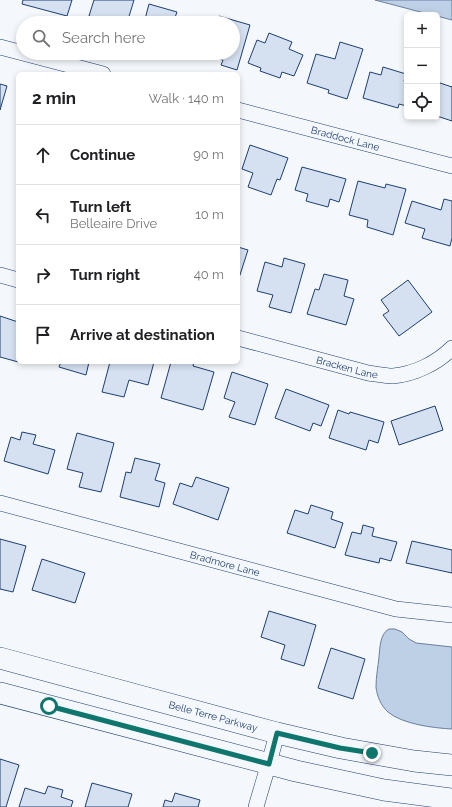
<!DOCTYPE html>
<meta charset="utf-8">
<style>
:root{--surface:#fff;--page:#f6f6f6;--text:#202124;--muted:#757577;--line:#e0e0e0}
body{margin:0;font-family:Raleway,sans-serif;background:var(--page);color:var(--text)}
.controls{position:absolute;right:12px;top:12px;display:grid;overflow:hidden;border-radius:6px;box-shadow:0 2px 6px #0003}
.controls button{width:36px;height:36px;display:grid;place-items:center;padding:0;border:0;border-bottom:1px solid var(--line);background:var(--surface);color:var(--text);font:20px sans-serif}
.stop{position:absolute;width:12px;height:12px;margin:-9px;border:3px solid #0f766e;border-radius:50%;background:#fff}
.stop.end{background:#0f766e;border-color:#fff;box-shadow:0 1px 4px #0008}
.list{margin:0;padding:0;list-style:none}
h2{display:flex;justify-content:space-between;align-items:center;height:52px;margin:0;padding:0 16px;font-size:17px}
h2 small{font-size:13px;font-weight:400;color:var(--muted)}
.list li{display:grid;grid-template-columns:26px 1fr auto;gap:12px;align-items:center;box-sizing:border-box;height:60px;padding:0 16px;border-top:1px solid var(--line)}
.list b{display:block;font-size:15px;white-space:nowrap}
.list p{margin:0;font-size:13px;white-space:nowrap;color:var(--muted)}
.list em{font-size:13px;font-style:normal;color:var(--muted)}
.icon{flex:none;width:22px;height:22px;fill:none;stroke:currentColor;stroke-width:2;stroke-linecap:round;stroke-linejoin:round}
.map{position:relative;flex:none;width:452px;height:807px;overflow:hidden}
.search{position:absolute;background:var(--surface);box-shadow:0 2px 6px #0003;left:16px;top:16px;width:224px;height:44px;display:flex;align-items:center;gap:10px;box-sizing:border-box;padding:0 14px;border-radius:22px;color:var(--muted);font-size:15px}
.panel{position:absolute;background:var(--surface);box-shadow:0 2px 6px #0003;left:16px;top:72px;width:224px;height:292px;border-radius:6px}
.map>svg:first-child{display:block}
.water{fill:#bed0e5;stroke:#687fa3}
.building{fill:#d5e0f0;stroke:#1d3f73}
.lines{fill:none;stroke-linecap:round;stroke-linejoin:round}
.street-casing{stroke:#1d3f73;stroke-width:16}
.secondary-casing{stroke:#1d3f73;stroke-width:22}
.street{stroke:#f4f7fb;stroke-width:15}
.secondary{stroke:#f4f7fb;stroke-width:21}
.route{stroke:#0f766e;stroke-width:5}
.labels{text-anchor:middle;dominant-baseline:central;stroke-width:3;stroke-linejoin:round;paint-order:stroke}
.street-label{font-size:10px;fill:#1d3f73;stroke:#f4f7fb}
</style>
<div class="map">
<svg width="452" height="807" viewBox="0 0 452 807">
<rect width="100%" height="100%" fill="#f4f7fb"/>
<path class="water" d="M375 0H452V20L437 16V15H432Z
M389 629H395L402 632 409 639 416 643 452 647V729C433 728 402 724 388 712 381 706 377 696 376 687 376 677 378 667 379 657 380 647 380 634 389 629Z"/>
<path class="building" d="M23 0H72L67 16 22 4Z
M94 0H134L127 23H106V21L89 16Z
M149 4 177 12 173 23H144Z
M219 16 250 25 237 70 221 65 223 60 197 53H233V23H217Z
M269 33 292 42 289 49 303 55 294 76 282 72 280 78 260 71 261 68 248 63 257 40 265 43Z
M340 42 363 49 347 99 328 93 329 90 307 83 316 54 335 59Z
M383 67 406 74 404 81H407V106L399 104 398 108 363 98 370 72 381 75Z
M437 82 452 87V86V121L437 116Z
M0 84 7 86 0 110Z
M250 145 288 158 280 180 277 179 271 195 248 187 253 173 242 169Z
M302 167 346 179 339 202 330 199 328 207 306 201 308 194 295 190Z
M358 181 385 188 386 184 406 189 393 235 367 227 368 220 349 215Z
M444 199 452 201V238L450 246 422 238 425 229 405 223 412 201 441 210Z
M238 247 248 250 238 281Z
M284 258 305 264 291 313 269 307 273 295 257 291 265 262 282 267Z
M324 274 348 280 344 296 354 299 346 325 307 314 315 289 319 290Z
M408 280 432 312 399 336 383 315 389 311 381 300Z
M0 316 18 322V362H22V363L0 357Z
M61 362H89L86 375 59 367Z
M110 362H154L148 385 129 380 124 397 102 392Z
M171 362H194L193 366 214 372 203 410 161 398Z
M232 372 268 384 255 425 229 417 235 402 224 398Z
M286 389 329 405 321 426 313 423 310 431 275 418Z
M435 406 443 430 399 445 391 421Z
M338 410 349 414 350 412 384 422 378 443 369 440 366 450 329 438Z
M22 432 36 435 33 444 55 450 48 474 4 461 11 437 20 440Z
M77 433 114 443 101 492 79 487 83 473 67 469Z
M135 458 160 464 155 480 165 483 159 507 120 497 126 472 131 473Z
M196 477 229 488 218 520 173 504 180 483 192 487Z
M311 505 333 512 331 519 343 523 335 548 287 533 295 510 308 514Z
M363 525 374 528 372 536 397 542 391 561 380 558 379 563 345 555 352 532 361 534Z
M0 539 26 546 13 592 0 589Z
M412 541 452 550V573L406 563Z
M42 559 85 573 75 603 32 590Z
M269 611 316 625 304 666 281 659 285 645 261 637Z
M331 648 365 659 353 699 318 688Z
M0 759 19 765 6 807H0Z
M92 783 132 794 128 807H85Z
M48 786 63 790 61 797 73 801 71 807H19L25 788 45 794Z
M175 793 200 800 198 807H163L165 800 172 802Z"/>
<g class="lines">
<defs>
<g id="street">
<path d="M0 47 103 74"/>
<path id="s1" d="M238 110 452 166"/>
<path d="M0 275 18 280"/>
<path id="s2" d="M238 338 368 373C376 374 385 376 393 376 415 374 437 363 452 348"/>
<path id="s3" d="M0 503 396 609 452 615"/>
<path d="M256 807C263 782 271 758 277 733"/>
</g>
<g id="secondary">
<path id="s4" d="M0 658 277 733 341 748 414 761 452 765"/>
<path d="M0 693 296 771 384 790 452 799"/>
</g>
</defs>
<use href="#street" class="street-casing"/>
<use href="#secondary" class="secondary-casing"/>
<use href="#street" class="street"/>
<use href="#secondary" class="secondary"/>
</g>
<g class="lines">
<path class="route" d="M49 706 269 764 277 733 340 748 372 753"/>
</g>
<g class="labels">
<g class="street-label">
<text stroke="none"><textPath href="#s1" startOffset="111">Braddock Lane</textPath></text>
<text stroke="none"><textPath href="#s2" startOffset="113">Bracken Lane</textPath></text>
<text stroke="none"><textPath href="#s3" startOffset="233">Bradmore Lane</textPath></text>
<text stroke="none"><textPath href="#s4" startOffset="221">Belle Terre Parkway</textPath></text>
</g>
</g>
</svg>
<div class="controls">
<button>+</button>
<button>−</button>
<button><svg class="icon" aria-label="locate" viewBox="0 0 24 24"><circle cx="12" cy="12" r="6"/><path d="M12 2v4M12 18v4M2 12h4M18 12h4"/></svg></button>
</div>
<div class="stop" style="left:49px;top:706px"></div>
<div class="stop end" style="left:372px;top:753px"></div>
<div class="search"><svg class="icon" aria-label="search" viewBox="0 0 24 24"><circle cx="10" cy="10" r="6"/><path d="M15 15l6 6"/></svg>Search here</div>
<section class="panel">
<h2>2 min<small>Walk · 140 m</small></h2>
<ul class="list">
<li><svg class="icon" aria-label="ahead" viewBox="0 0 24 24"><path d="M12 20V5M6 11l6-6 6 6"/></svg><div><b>Continue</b></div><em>90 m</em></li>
<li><svg class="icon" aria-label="left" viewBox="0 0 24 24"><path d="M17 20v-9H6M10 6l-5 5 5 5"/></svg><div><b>Turn left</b><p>Belleaire Drive</p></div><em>10 m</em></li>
<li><svg class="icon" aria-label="right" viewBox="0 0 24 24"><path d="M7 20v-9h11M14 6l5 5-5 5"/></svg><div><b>Turn right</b></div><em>40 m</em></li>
<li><svg class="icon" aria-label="arrive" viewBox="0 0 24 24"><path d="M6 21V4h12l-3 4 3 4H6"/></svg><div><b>Arrive at destination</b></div></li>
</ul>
</section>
</div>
